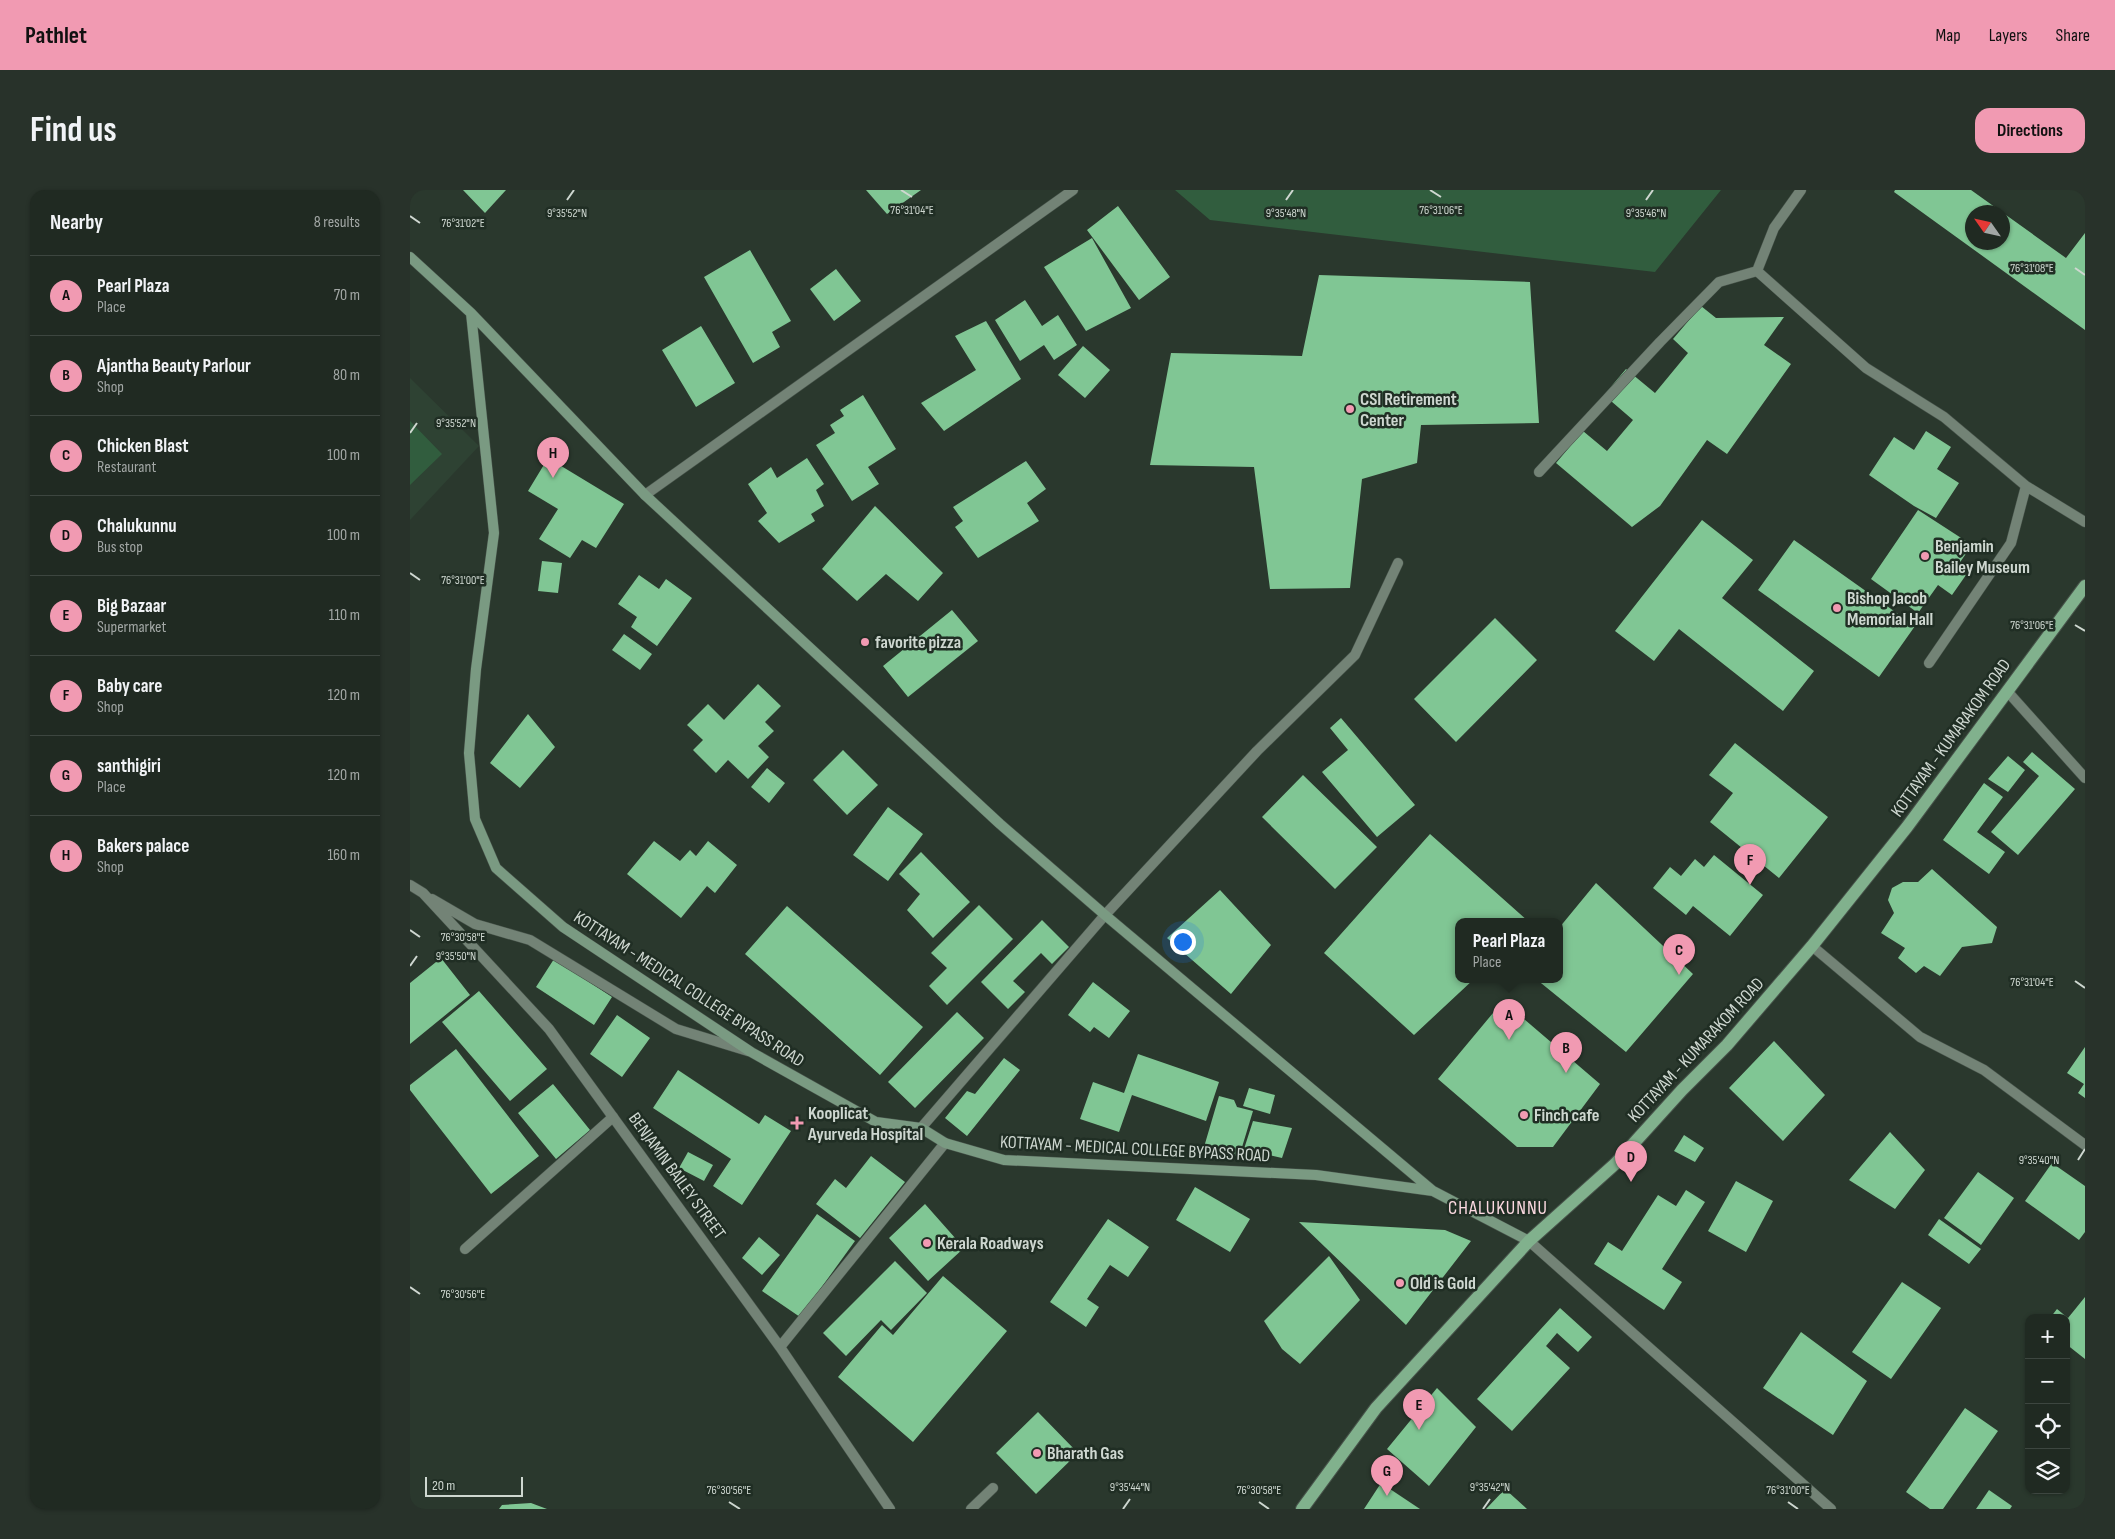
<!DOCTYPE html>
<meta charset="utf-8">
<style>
:root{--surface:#202a22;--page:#28322a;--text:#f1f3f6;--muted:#a2a7a5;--line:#3d4640;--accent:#f19ab2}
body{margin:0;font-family:"Sofia Sans Condensed",sans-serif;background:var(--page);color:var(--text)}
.controls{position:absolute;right:15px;bottom:15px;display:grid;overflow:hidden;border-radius:10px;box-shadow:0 1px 4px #0004}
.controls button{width:45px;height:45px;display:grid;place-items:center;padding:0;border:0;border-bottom:1px solid var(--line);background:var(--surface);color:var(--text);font:25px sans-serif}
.compass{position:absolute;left:1555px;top:15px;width:45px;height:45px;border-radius:50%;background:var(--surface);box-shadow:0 1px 4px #0004;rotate:304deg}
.scale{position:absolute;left:15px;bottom:12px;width:98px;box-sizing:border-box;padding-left:5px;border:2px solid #ced7d0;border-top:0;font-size:14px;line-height:18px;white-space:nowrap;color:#ced7d0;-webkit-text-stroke:4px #202e24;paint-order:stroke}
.you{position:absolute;left:772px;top:751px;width:18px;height:18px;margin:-12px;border:4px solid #fff;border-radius:50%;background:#1a73e8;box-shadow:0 0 0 8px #1a73e833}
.badge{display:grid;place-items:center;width:32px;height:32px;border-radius:50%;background:var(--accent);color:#111;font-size:16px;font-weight:700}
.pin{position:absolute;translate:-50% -41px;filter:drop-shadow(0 1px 2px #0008)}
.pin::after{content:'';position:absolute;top:26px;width:18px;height:15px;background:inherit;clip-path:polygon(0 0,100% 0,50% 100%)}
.popup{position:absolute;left:1045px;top:728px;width:108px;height:65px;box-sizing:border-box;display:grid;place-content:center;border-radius:10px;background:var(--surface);filter:drop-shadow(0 1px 4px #0005);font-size:16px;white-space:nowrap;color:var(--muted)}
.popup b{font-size:19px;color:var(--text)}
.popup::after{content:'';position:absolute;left:50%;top:100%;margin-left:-10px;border:10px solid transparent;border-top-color:var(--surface)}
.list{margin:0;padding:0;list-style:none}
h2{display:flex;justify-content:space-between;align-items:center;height:65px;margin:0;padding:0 20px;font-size:21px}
h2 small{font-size:16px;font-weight:400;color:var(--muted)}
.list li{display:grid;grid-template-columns:32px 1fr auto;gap:15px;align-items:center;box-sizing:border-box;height:80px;padding:0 20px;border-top:1px solid var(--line)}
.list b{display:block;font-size:19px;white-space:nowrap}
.list p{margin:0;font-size:16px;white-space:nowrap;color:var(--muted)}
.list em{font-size:16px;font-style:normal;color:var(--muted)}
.icon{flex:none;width:28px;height:28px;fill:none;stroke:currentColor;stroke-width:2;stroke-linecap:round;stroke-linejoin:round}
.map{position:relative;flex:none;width:1675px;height:1319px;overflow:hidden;border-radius:15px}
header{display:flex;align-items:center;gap:30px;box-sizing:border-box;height:70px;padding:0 25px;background:var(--accent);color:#111}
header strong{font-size:24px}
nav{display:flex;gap:28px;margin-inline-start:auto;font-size:18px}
.intro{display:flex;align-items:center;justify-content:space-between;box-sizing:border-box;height:120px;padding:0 30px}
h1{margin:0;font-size:35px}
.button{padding:12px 22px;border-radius:15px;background:var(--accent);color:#111;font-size:18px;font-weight:700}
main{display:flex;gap:30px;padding:0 30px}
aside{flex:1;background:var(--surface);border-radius:15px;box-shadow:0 1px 4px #0004}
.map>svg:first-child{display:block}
.built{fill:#2e4233}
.green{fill:#315d3e}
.building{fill:#80c694;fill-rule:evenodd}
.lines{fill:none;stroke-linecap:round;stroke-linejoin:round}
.service-casing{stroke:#47534a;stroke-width:11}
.minor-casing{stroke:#47534a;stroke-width:11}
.secondary-casing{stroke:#47534a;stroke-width:11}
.primary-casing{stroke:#47534a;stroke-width:14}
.service{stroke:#738376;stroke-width:10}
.minor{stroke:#738376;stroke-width:10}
.secondary{stroke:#7a9a82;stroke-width:10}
.primary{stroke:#81b18d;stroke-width:12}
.ticks{fill:none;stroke:#ced7d0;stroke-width:2}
.poi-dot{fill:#f19ab2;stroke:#202e24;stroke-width:2}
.labels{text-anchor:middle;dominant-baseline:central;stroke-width:5;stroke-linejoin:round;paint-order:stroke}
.poi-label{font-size:18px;font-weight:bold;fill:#ced7d0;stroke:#202e24;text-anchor:start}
.street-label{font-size:18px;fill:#ced7d0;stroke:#202e24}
.neighbourhood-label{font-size:19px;letter-spacing:1px;fill:#fddae2;stroke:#202e24}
.ticks-label{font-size:12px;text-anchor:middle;fill:#ced7d0;stroke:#202e24;stroke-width:5;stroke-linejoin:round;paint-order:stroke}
</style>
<header>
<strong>Pathlet</strong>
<nav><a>Map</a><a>Layers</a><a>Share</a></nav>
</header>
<div class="intro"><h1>Find us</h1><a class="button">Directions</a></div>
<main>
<aside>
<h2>Nearby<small>8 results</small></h2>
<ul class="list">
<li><span class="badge">A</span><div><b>Pearl Plaza</b><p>Place</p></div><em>70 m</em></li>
<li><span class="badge">B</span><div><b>Ajantha Beauty Parlour</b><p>Shop</p></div><em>80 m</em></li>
<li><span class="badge">C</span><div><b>Chicken Blast</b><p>Restaurant</p></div><em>100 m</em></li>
<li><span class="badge">D</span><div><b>Chalukunnu</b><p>Bus stop</p></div><em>100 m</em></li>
<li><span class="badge">E</span><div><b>Big Bazaar</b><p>Supermarket</p></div><em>110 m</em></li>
<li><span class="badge">F</span><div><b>Baby care</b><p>Shop</p></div><em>120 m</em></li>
<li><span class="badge">G</span><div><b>santhigiri</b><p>Place</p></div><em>120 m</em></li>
<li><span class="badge">H</span><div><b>Bakers palace</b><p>Shop</p></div><em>160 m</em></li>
</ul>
</aside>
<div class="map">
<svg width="1675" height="1319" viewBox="0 0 1675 1319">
<rect width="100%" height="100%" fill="#2a382d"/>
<path class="built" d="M0 188 69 256 0 330Z"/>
<path class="green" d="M765 0H1311L1245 82 800 30Z
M0 231 32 264 0 295Z"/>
<path class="building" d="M53 0H96L75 23Z
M456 0H511L477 24Z
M1485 0H1561L1656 68 1675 43V140L1484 2ZM1562 22H1592V52H1562Z
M708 16 760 87 729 110 677 40Z
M682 48 721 118 676 141 634 77Z
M340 60 381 131 362 142 370 157 343 173 294 87Z
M426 79 451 111 424 131 400 99Z
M909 85 1120 92 1129 233 1011 235 1007 273 952 289 940 398 860 399 844 277 740 275 761 163 892 166Z
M615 110 632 136 648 125 667 155 644 170 634 155 610 171 585 130Z
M1291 116 1306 128 1374 127 1354 155 1381 174 1317 264 1297 250 1250 316 1222 337 1146 273 1173 241 1197 261 1223 230 1194 205 1216 179 1245 203 1278 163 1263 149Z
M576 131 611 189 534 241 511 213 566 180 545 146Z
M291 136 325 193 286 217 252 160Z
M673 156 700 180 675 208 648 185Z
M453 205 486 259 458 277 469 294 442 311 406 255 425 243 420 235 434 226 430 220Z
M1516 241 1541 257 1527 279 1549 293 1526 328 1504 316 1459 285 1484 247 1504 260Z
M138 268 214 314 186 358 172 350 160 368 129 349 148 319 118 301Z
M397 268 414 294 406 300 414 316 401 324 405 331 369 353 348 331 357 323 338 294 361 277 367 288Z
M616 271 636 299 617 313 629 331 568 368 545 337 553 331 543 317Z
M465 316 533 383 508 411 476 384 447 411 412 379Z
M1508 320 1562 355 1546 378 1556 385 1542 405 1528 395 1508 423 1461 389Z
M1292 330 1343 370 1312 408 1404 481 1373 521 1269 439 1244 471 1205 441Z
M1384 350 1505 436 1469 487 1348 400Z
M132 371 152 373 148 403 128 401Z
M229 385 249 399 256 389 282 408 247 456 221 437 227 427 208 414Z
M542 420 568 451 498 507 473 476Z
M1085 428 1127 470 1046 552 1004 509Z
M214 444 242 464 230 480 202 460Z
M348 494 371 516 355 532 364 541 348 556 359 567 338 589 318 570 306 583 283 560 293 550 277 535 298 514 314 530Z
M118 524 145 557 110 598 80 573Z
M931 528 1005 615 967 647 912 582 938 560 920 538Z
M1325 553 1418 627 1369 688 1300 632 1323 603 1299 585Z
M433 560 468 595 437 625 403 590Z
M1622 562 1665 599 1608 665 1581 642 1629 586 1613 572Z
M1598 566 1615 580 1598 602 1578 589Z
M357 578 375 593 359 613 341 597Z
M893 585 967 657 925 699 852 627Z
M1574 593 1593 607 1567 642 1595 662 1579 684 1533 650Z
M478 617 513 644 478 691 443 665Z
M1020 644 1118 731H1049V789H1064L1004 845 914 763Z
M244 651 270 671 280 660 286 666 298 651 327 675 305 703 297 696 271 728 217 684Z
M511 662 560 712 523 748 497 720 510 704 489 684Z
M1304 665 1353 705 1320 746 1283 716 1276 725 1243 698 1260 677 1271 686 1285 669 1294 677Z
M1522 679 1587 737 1582 753 1552 757 1530 786 1514 776 1506 783 1488 768 1495 758 1471 743 1484 723 1478 710 1482 698 1493 692H1508Z
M1186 693 1283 784 1216 862 1126 789H1149V738Z
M810 700 861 755 821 804 757 748Z
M569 715 603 749 537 815 519 796 537 778 521 763Z
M377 716 513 837 470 885 335 764Z
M632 730 659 757 642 774 631 763 603 791 615 802 598 819 571 792Z
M31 768 60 805 0 854V793Z
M144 769 202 807 184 835 126 797Z
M683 792 720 821 699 848 684 837 680 842 658 825Z
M69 801 137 879 100 911 32 832Z
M1093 811 1190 894 1143 957H1107L1028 889Z
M547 822 574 848 505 918 478 892Z
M207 825 240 848 212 887 180 864Z
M1364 851 1415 905 1373 951 1319 898Z
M1675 857V908L1668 903 1674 894 1657 883Z
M46 859 129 966 81 1004 0 900V895Z
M728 864 809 892 796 931 722 905 709 942 670 929 683 892 714 903Z
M594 868 610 880 557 946 535 928 557 901 565 904Z
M268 880 349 934 355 925 381 941 332 1015 303 996 321 969 243 918Z
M143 894 180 940 146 969 108 923Z
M839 898 865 905 860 924 833 916Z
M809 906 824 910 827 917 843 921 829 967 794 957Z
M843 931 882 938 872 968 834 959Z
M1480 942 1515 980 1485 1019 1439 990Z
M1274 945 1294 958 1285 972 1264 961Z
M278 962 303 975 294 991 269 978Z
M461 966 495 992 450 1048 406 1014 425 989 436 998Z
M1642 973 1675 996V1042L1669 1050 1615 1011Z
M1568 982 1604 1008 1571 1055 1534 1028Z
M1326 991 1363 1011 1336 1062 1298 1041Z
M785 997 840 1029 820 1062 766 1030Z
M1276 1000 1295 1012 1252 1079 1272 1092 1254 1120 1184 1074 1198 1052 1212 1061 1248 1005 1266 1016Z
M515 1014 554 1058 518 1091 479 1048Z
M407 1024 445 1051 390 1127 352 1101Z
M698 1029 739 1057 718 1087 700 1075 677 1109 689 1117 676 1137 640 1112Z
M1529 1029 1571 1059 1559 1074 1518 1045Z
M889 1032 1035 1040 1061 1051 996 1135Z
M349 1047 370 1065 352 1085 332 1068Z
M919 1066 950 1110 890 1174 872 1159 854 1131Z
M485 1071 517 1103 481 1140 471 1130 436 1166 413 1143Z
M533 1086 597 1141 503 1252 428 1187 472 1135 483 1145Z
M1492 1092 1531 1118 1481 1189 1442 1162Z
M1675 1107V1169L1656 1154V1128H1640L1647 1119 1658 1128Z
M1150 1118 1182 1147 1168 1162 1147 1143 1136 1156 1160 1178 1102 1241 1067 1209Z
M1391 1142 1457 1191 1423 1245 1353 1198Z
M1027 1198 1066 1237 1019 1296 977 1259Z
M1555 1218 1588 1241 1533 1319H1520L1496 1302Z
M628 1222 668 1263 626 1304 586 1263Z
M971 1293 1010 1319H954Z
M1095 1299 1117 1319H1076Z
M1579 1300 1602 1316 1600 1319H1566Z
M121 1313 137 1319H89L92 1315Z"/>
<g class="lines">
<defs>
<path id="service" d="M1347 81 1364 38 1391 0
M1129 282 1250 152 1309 92 1347 81 1456 178 1534 227 1616 296
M1519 473 1601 353 1616 296 1675 332
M55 1059 203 927
M561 1319 583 1298"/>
<path id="minor" d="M235 305 663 0
M1597 501 1675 588
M0 695 13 703 139 839 370 1157 480 1319
M22 709 65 734 120 750 266 839 338 861
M1402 756 1510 847 1574 880 1675 955
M511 938 695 725 847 561 945 465 988 373
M1119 1051 1421 1319
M370 1157 535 953"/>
<path id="secondary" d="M0 67 61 123 235 305 590 634 695 725 1023 1001
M61 123 84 343 66 479 59 563 65 629 86 678 153 737 341 862 466 932 511 938 535 953 594 970 906 985 1023 1001 1119 1051"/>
<path id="primary" d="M892 1319 966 1218 1119 1051 1205 974 1272 900 1317 855 1402 756 1497 637 1675 396"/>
</defs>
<use href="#service" class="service-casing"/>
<use href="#minor" class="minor-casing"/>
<use href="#secondary" class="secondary-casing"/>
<use href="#primary" class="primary-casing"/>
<use href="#service" class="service"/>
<use href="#minor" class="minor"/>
<use href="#secondary" class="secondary"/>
<use href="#primary" class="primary"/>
</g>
<path class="ticks" d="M491 0 502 7M1020 0 1031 7M157 10 164 0M876 10 883 0M1236 10 1243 0M0 26 10 33M1665 78 1675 85M0 243 7 233M0 383 10 390M1665 435 1675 441M0 740 10 747M0 776 7 766M1665 791 1675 798M1668 970 1675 959M0 1097 10 1104M319 1312 330 1319M849 1312 859 1319M1378 1312 1388 1319M713 1319 720 1309M1073 1319 1080 1309"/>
<g class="poi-dot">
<circle cx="940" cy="219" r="5"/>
<circle cx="1515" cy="366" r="5"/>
<circle cx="1427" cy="418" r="5"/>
<circle cx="455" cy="452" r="5"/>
<circle cx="1114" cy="925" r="5"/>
<path d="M384.5 925.5h5v5h5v5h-5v5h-5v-5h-5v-5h5z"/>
<circle cx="517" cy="1053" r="5"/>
<circle cx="990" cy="1093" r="5"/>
<circle cx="627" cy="1263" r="5"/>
</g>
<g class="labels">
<g class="poi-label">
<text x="950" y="209">CSI Retirement<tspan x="950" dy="21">Center</tspan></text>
<text x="1525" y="356">Benjamin<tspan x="1525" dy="21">Bailey Museum</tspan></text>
<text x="1437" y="408">Bishop Jacob<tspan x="1437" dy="21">Memorial Hall</tspan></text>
<text x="465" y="452">favorite pizza</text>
<text x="398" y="923">Kooplicat<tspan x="398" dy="21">Ayurveda Hospital</tspan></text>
<text x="1124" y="925">Finch cafe</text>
<text x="527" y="1053">Kerala Roadways</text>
<text x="1000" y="1093">Old is Gold</text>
<text x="637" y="1263">Bharath Gas</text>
</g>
<g class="street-label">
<text transform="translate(1541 548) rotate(-54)">KOTTAYAM - KUMARAKOM ROAD</text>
<text transform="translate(279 799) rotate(33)">KOTTAYAM - MEDICAL COLLEGE BYPASS ROAD</text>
<text transform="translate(1286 860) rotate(-47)">KOTTAYAM - KUMARAKOM ROAD</text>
<text transform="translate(725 959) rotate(3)">KOTTAYAM - MEDICAL COLLEGE BYPASS ROAD</text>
<text transform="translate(267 986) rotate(54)">BENJAMIN BAILEY STREET</text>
</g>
<g class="neighbourhood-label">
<text x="1088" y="1018">CHALUKUNNU</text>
</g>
</g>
<g class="ticks-label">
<text x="502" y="24">76°31'04"E</text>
<text x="1031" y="24">76°31'06"E</text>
<text x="157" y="27">9°35'52"N</text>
<text x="876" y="27">9°35'48"N</text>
<text x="1236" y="27">9°35'46"N</text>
<text x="53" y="37">76°31'02"E</text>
<text x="1622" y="82">76°31'08"E</text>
<text x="46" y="237">9°35'52"N</text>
<text x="53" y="394">76°31'00"E</text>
<text x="1622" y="439">76°31'06"E</text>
<text x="53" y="751">76°30'58"E</text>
<text x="46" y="770">9°35'50"N</text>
<text x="1622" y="796">76°31'04"E</text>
<text x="1629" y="974">9°35'40"N</text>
<text x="53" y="1108">76°30'56"E</text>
<text x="720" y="1301">9°35'44"N</text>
<text x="1080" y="1301">9°35'42"N</text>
<text x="319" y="1304">76°30'56"E</text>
<text x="849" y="1304">76°30'58"E</text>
<text x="1378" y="1304">76°31'00"E</text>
</g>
</svg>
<div class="controls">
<button>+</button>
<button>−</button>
<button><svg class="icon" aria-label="locate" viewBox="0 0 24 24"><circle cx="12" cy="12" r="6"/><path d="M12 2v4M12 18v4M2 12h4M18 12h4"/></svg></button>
<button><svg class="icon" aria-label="layers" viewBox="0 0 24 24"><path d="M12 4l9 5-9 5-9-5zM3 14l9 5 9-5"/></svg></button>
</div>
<svg class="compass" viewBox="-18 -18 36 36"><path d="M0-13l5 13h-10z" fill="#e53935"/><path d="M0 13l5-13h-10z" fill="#a2a7a5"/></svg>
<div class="scale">20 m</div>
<div class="you"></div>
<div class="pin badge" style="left:1099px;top:850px">A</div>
<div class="popup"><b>Pearl Plaza</b>Place</div>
<div class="pin badge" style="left:1156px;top:883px">B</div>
<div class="pin badge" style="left:1269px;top:785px">C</div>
<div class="pin badge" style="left:1221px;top:992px">D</div>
<div class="pin badge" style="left:1009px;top:1240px">E</div>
<div class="pin badge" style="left:1340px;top:695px">F</div>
<div class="pin badge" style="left:977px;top:1306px">G</div>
<div class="pin badge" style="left:143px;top:288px">H</div>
</div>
</main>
